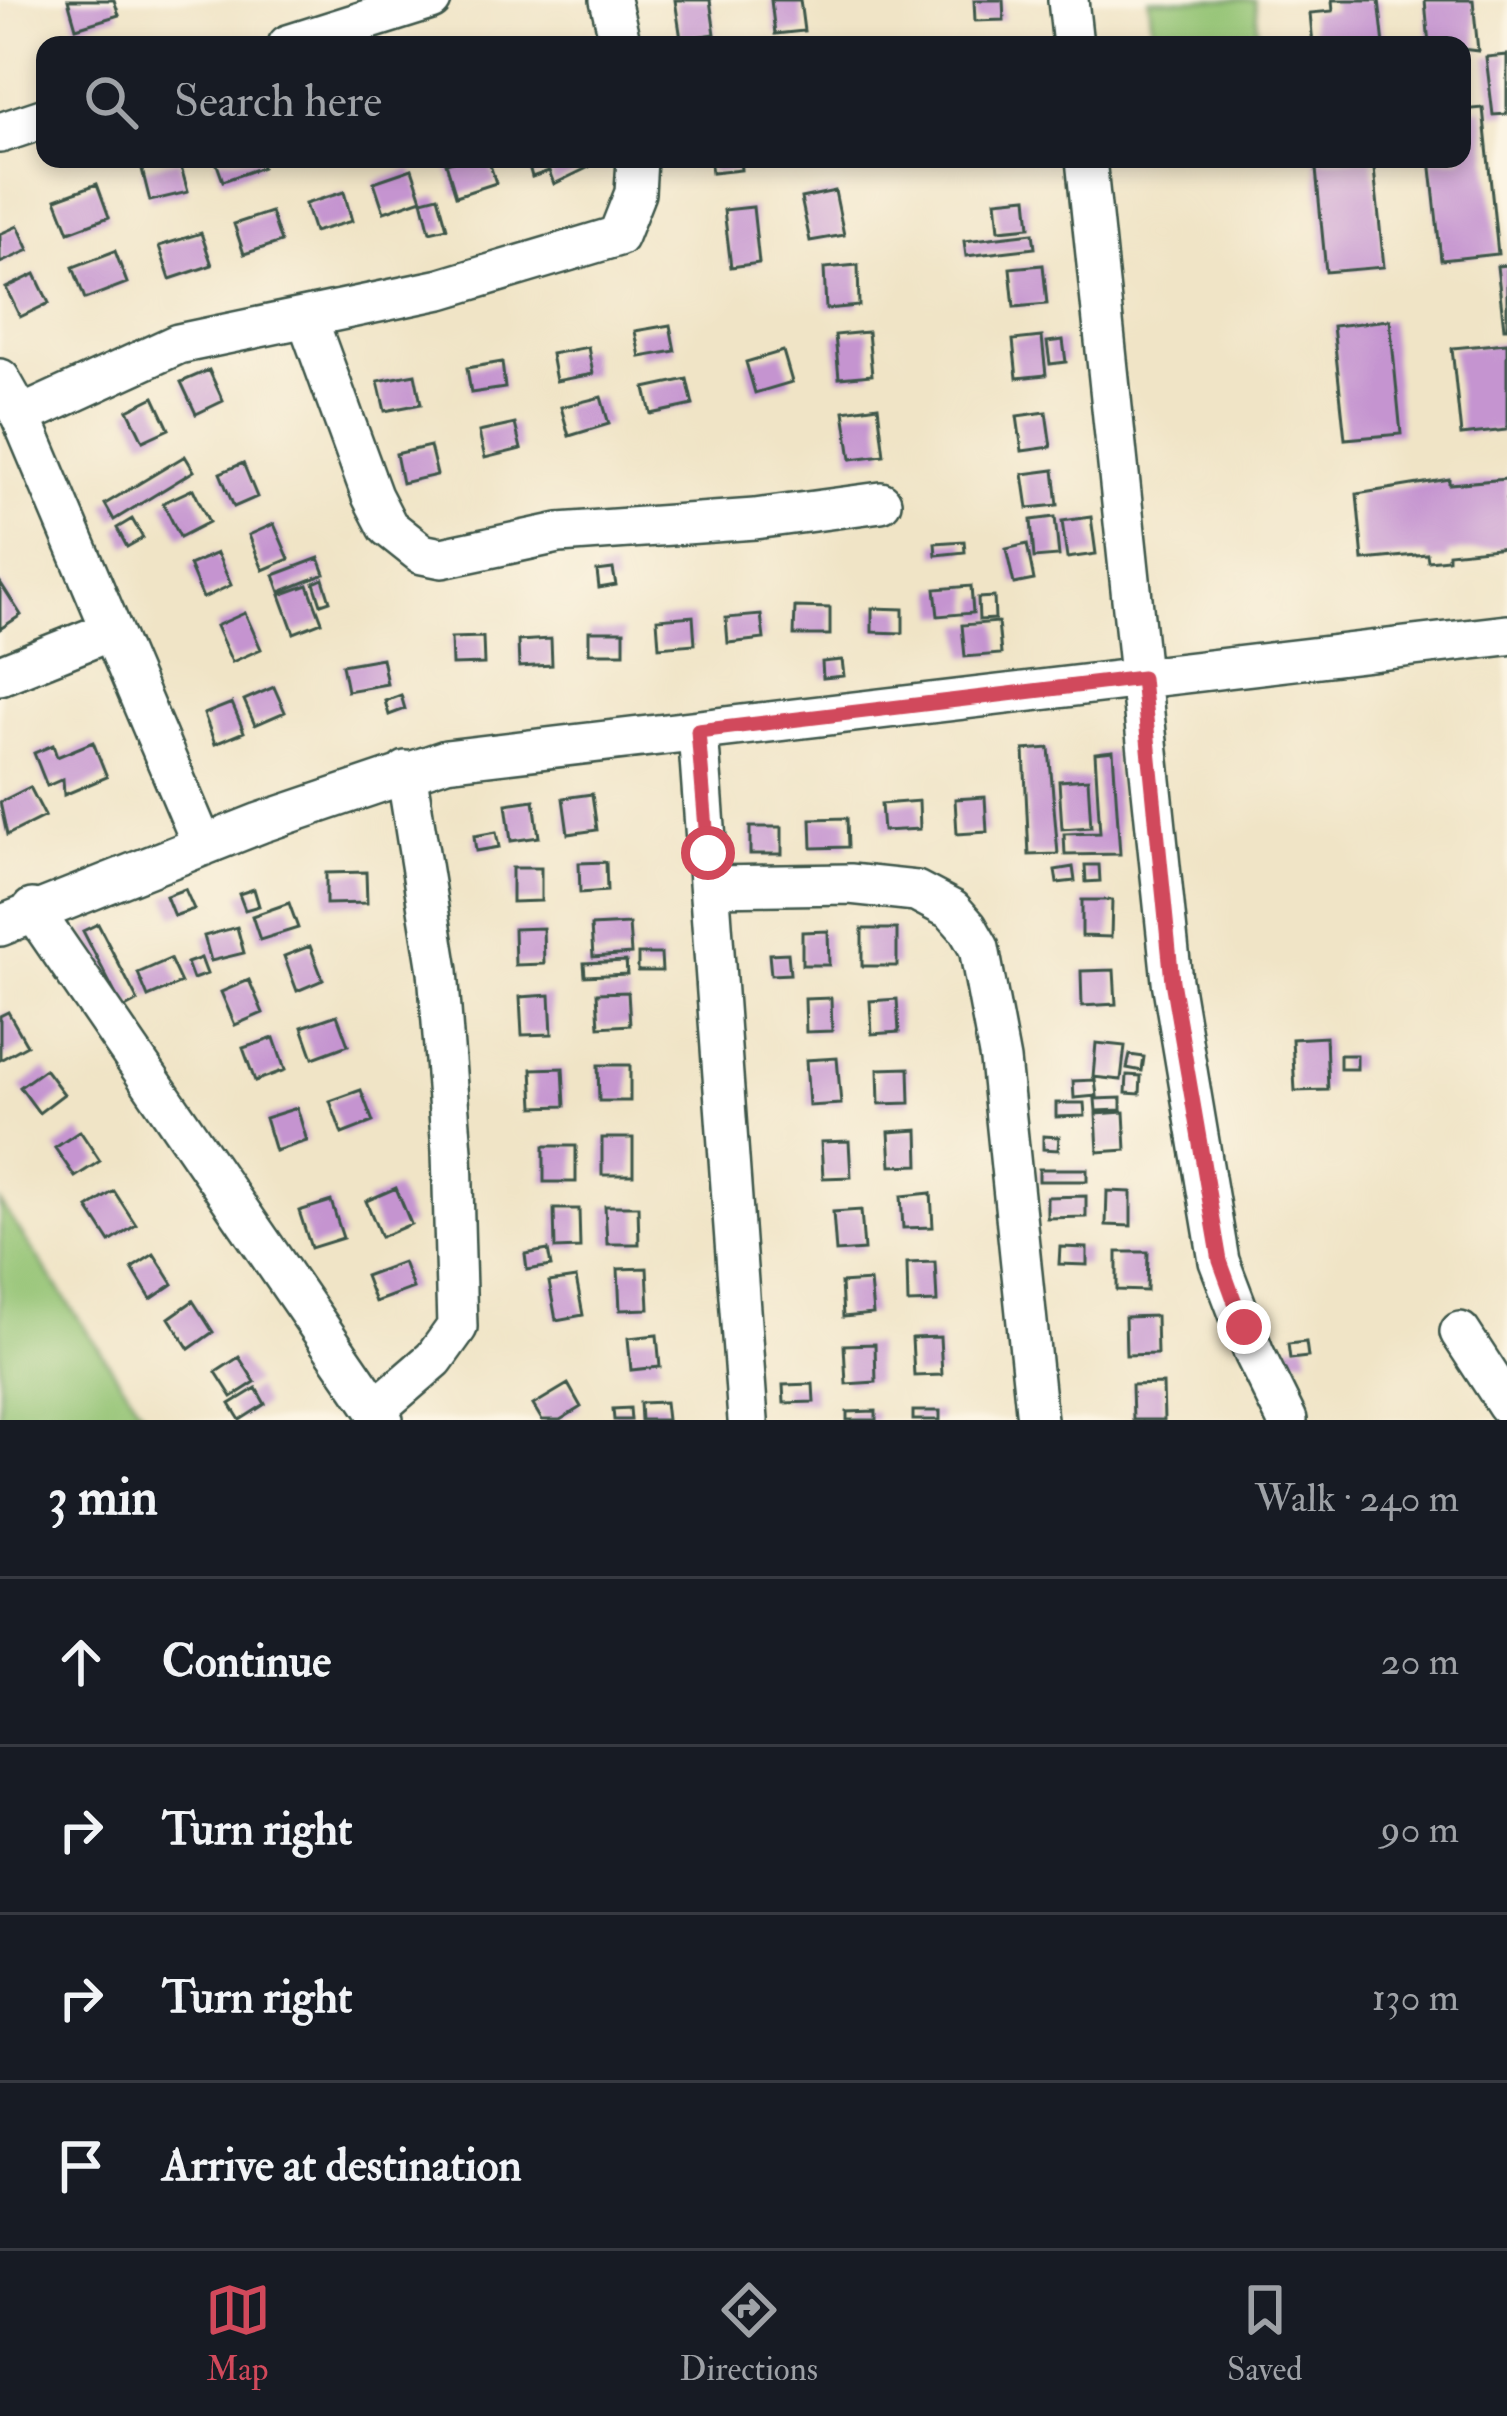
<!DOCTYPE html>
<meta charset="utf-8">
<style>
:root{--surface:#171b24;--page:#242831;--text:#f1f3f6;--muted:#9ea1a6;--line:#363941;--accent:#d1495b}
body{margin:0;font-family:"IM FELL Double Pica",serif;background:var(--page);color:var(--text)}
.stop{position:absolute;width:36px;height:36px;margin:-27px;border:9px solid #d1495b;border-radius:50%;background:#fff}
.stop.end{background:#d1495b;border-color:#fff;box-shadow:0 3px 12px #0008}
.list{margin:0;padding:0;list-style:none}
h2{display:flex;justify-content:space-between;align-items:center;height:156px;margin:0;padding:0 48px;font-size:51px}
h2 small{font-size:39px;font-weight:400;color:var(--muted)}
.list li{display:grid;grid-template-columns:78px 1fr auto;gap:36px;align-items:center;box-sizing:border-box;height:168px;padding:0 48px;border-top:3px solid var(--line)}
.list b{display:block;font-size:45px;white-space:nowrap}
.list em{font-size:39px;font-style:normal;color:var(--muted)}
.icon{flex:none;width:66px;height:66px;fill:none;stroke:currentColor;stroke-width:2;stroke-linecap:round;stroke-linejoin:round}
.map{position:relative;flex:none;width:1507px;height:1420px;overflow:hidden}
.search{position:absolute;background:var(--surface);box-shadow:0 6px 18px #0003;left:36px;right:36px;top:36px;height:132px;display:flex;align-items:center;gap:30px;box-sizing:border-box;padding:0 42px;border-radius:24px;color:var(--muted);font-size:45px}
.sheet{height:828px;background:var(--surface)}
nav{display:flex;justify-content:space-around;align-items:center;box-sizing:border-box;height:168px;border-top:3px solid var(--line);background:var(--surface);font-size:33px;color:var(--muted)}
nav a{display:grid;justify-items:center;gap:6px}
nav .on{color:var(--accent)}
.map>svg:first-child{display:block}
.green{fill:#92c272;stroke:#588053;stroke-width:3}
.building{fill:#c594d0}
.lines{fill:none;stroke-linecap:round;stroke-linejoin:round}
.minor-casing{stroke:#3e564a;stroke-width:44}
.minor{stroke:#fff;stroke-width:39}
.route{stroke:#d1495b;stroke-width:15}
</style>
<div class="map">
<svg width="1507" height="1420" viewBox="0 0 1507 1420">
<rect width="100%" height="100%" fill="#fcf5e5"/>
<filter id="ink" filterUnits="userSpaceOnUse"><feTurbulence type="fractalNoise" baseFrequency=".00833" numOctaves="2"/><feDisplacementMap in="SourceGraphic" scale="24" xChannelSelector="R" yChannelSelector="G"/><feConvolveMatrix kernelMatrix="1 2 1 2 8 2 1 2 1" color-interpolation-filters="sRGB"/></filter>
<filter id="wash" filterUnits="userSpaceOnUse"><feTurbulence type="fractalNoise" baseFrequency=".004" numOctaves="4" result="noise"/><feDisplacementMap in="SourceGraphic" scale="48" xChannelSelector="R" yChannelSelector="G"/><feGaussianBlur stdDeviation="2.7" result="paint"/><feColorMatrix in="noise" values="0 0 0 0 0 0 0 0 0 0 0 0 0 0 0 0 0 1.4 0 .05"/><feComposite in="paint" operator="in"/></filter>
<g filter="url(#wash)">
<rect width="100%" height="100%" fill="#f0e4c6"/>
<path class="green" d="M1149 0H1255L1260 45H1154Z
M0 1202 147 1420H0Z"/>
<g id="blocks">
<path class="building" d="M68 0H114L119 15 76 28Z
M675 0H710L715 34 681 39Z
M771 0H800L804 31 775 34Z
M974 0H1003L1004 20 975 21Z
M1332 0H1379L1384 45H1313L1310 13 1333 11Z
M1425 0H1473L1478 51 1429 45Z
M1507 55V114L1493 115 1486 57Z
M1483 108 1498 254 1441 260 1430 159H1462V110Z
M215 159H259L262 167 223 181Z
M460 159H488L496 183 456 196 446 163Z
M527 159H586L589 167 554 184 549 171 532 177Z
M710 159H740L741 170 712 173Z
M793 159H826L827 165 794 167Z
M1315 159H1373L1384 267 1326 272Z
M179 160 188 192 150 201 142 169Z
M412 169 422 199 384 212 374 182Z
M97 184 109 217 69 232 56 199Z
M835 191 844 235 810 241 801 198Z
M344 192 352 221 314 232 305 204Z
M438 196 447 228 430 232 422 200Z
M1027 197 1030 227 999 230 996 200Z
M753 207 759 263 731 267 724 210Z
M271 212 281 242 244 254 234 224Z
M18 226 29 250 0 263V234Z
M201 233 212 265 170 279 159 246Z
M1033 233 1035 248 966 256 964 241Z
M115 251 127 283 85 299 73 267Z
M858 265 859 306 826 309 824 268Z
M1043 265 1047 304 1014 307 1010 268Z
M1507 265V328H1504L1497 266Z
M35 274 49 303 20 317 6 288Z
M1390 320 1401 434 1345 439 1333 326Z
M670 325 675 351 640 357 635 331Z
M868 332 872 375 839 378 835 335Z
M1042 337 1046 375 1017 378 1013 340Z
M1063 340 1066 362 1050 364 1047 342Z
M1507 343V430L1461 435 1452 348Z
M588 347 593 374 556 381 551 354Z
M783 351 792 382 755 393 746 362Z
M502 362 505 388 471 393 467 368Z
M209 370 223 401 196 414 181 382Z
M415 374 421 404 385 411 378 381Z
M687 379 693 405 651 414 645 388Z
M154 397 169 429 143 441 128 410Z
M601 397 609 424 569 436 561 407Z
M878 406 884 455 851 459 844 411Z
M1046 412 1051 447 1022 451 1017 416Z
M515 424 521 449 485 458 479 432Z
M430 446 437 475 402 483 396 454Z
M185 456 194 471 114 520 105 504Z
M243 463 257 497 234 507 220 473Z
M1054 470 1058 505 1028 508 1023 474Z
M1449 479V484L1507 479V547L1448 553V559L1428 561 1427 554 1363 560 1357 494Z
M193 489 209 522 180 537 163 503Z
M1055 517 1059 556 1034 558 1031 520Z
M1091 517 1096 554 1067 558 1062 521Z
M132 519 143 538 127 547 117 528Z
M274 524 289 559 263 570 249 535Z
M964 541 965 552 936 555 935 543Z
M1027 544 1034 580 1014 584 1006 549Z
M217 553 231 585 203 598 189 565Z
M319 558 325 574 280 592 274 575Z
M613 569 616 585 599 588 597 571Z
M323 579 330 601 321 604 314 583Z
M0 582 21 615 0 629Z
M308 585 322 622 294 633 280 595Z
M971 586 973 613 938 616 935 589Z
M994 597 995 619 979 620 978 598Z
M795 607 830 608V635H794Z
M872 608 903 609V633L872 632Z
M245 613 261 649 232 662 216 626Z
M761 615 764 639 728 643 726 618Z
M693 616 695 644 659 647 657 619Z
M998 622 1001 654 965 657 962 625Z
M589 631H624V653H589Z
M483 637 484 664 452 665 451 638Z
M551 639 552 665 519 667 518 641Z
M382 658 387 684 347 691 342 665Z
M842 660 844 676 823 678 822 662Z
M274 687 285 712 255 725 244 700Z
M401 695 405 709 389 715 385 701Z
M232 703 244 732 215 744 204 714Z
M93 742 107 777 64 795 63 779 47 786 34 753 53 745 57 757Z
M1049 748 1058 854 1029 855 1024 750Z
M1113 751 1120 854 1065 855 1064 834 1100 833 1095 753Z
M1088 779 1091 827 1062 829 1059 781Z
M30 787 45 816 7 835 0 802Z
M592 794 597 830 568 834 563 798Z
M985 797 987 832 957 834 955 799Z
M534 800 539 837 511 841 506 804Z
M919 801 920 829 883 831 881 804Z
M847 818 848 847 812 848 811 819Z
M750 827H782V854H750Z
M496 832 499 847 476 851 474 836Z
M606 862 607 891 580 893 579 863Z
M1085 865H1099L1100 881 1086 882Z
M1073 867 1075 881 1057 883 1055 870Z
M512 868H541V901L512 902Z
M366 872 367 903 326 904V873Z
M185 889 194 909 174 916 166 896Z
M254 889 259 906 245 910 239 894Z
M1082 900H1112L1111 937 1082 936Z
M289 903 298 928 260 940 252 916Z
M98 924 138 1001 123 1009 83 931Z
M629 924 631 954 593 957 591 926Z
M237 927 244 953 211 961 204 936Z
M543 928 544 964 515 965 514 929Z
M862 929H897V966H862Z
M828 931 829 965H802V932Z
M310 946 323 980 297 991 284 956Z
M788 953 790 974 771 975 769 954Z
M638 954H661L662 971H638Z
M201 958 207 974 193 979 187 963Z
M170 959 181 983 148 997 138 973Z
M626 961 627 974 585 976 584 963Z
M1114 970 1116 1004 1082 1006 1081 971Z
M249 980 263 1013 235 1025 221 992Z
M628 992 630 1025 599 1027 597 993Z
M550 995 552 1034 522 1035 520 997Z
M831 998 832 1031 806 1032 805 999Z
M897 999 899 1032 872 1034 870 1001Z
M8 1012 27 1045 0 1060V1016Z
M337 1015 348 1045 313 1058 302 1027Z
M1326 1037 1328 1090 1295 1091 1292 1039Z
M274 1038 285 1070 255 1081 243 1048Z
M1096 1043 1125 1046 1121 1080 1093 1077Z
M1130 1055 1144 1057 1142 1071 1127 1068Z
M1340 1055H1357V1069H1340Z
M837 1058 841 1104 809 1106 806 1060Z
M598 1065H630V1101H599Z
M563 1068 565 1106 534 1107 532 1069Z
M909 1068 910 1103 879 1104 878 1069Z
M45 1069 64 1094 39 1113 20 1087Z
M1127 1075 1141 1076 1140 1094 1126 1093Z
M1095 1080 1097 1096 1074 1098 1073 1081Z
M361 1090 373 1122 342 1134 330 1101Z
M1121 1098V1110L1096 1111 1095 1099Z
M1056 1103H1084L1085 1116 1056 1117Z
M297 1108 307 1141 275 1151 265 1118Z
M1124 1112 1126 1150 1098 1152 1096 1114Z
M918 1130 919 1165 891 1166 889 1132Z
M80 1131 100 1161 75 1177 55 1148Z
M1043 1136 1059 1137 1058 1150 1043 1149Z
M602 1138H633V1175H602Z
M849 1141 851 1177 823 1178 821 1142Z
M544 1146H576V1182H544Z
M1039 1169H1087V1181H1039Z
M396 1188 411 1224 381 1237 366 1201Z
M114 1191 136 1225 110 1242 88 1208Z
M1107 1191 1131 1192V1226L1106 1225Z
M931 1193 933 1227 903 1228 901 1196Z
M1086 1196V1217L1047 1218V1197Z
M331 1201 343 1238 311 1248 299 1211Z
M605 1206H638L639 1244H607Z
M554 1209H579L580 1248 555 1249Z
M861 1210 864 1250 836 1252 833 1212Z
M1060 1247 1087 1248V1265L1059 1264Z
M548 1250 551 1266 527 1270 525 1254Z
M1117 1252H1148L1147 1291 1117 1290Z
M154 1254 173 1284 151 1299 132 1268Z
M403 1262 413 1288 375 1302 365 1276Z
M935 1262 937 1302 908 1303 907 1263Z
M647 1268 649 1309 620 1310 618 1269Z
M576 1278 583 1315 556 1320 549 1282Z
M870 1281 873 1314 843 1317 841 1283Z
M193 1301 213 1332 189 1349 169 1318Z
M1156 1316 1157 1354 1126 1355 1125 1317Z
M657 1335 660 1367 631 1370 628 1338Z
M940 1337 942 1375 914 1376 912 1338Z
M1306 1342 1308 1357 1290 1359 1288 1344Z
M875 1344 876 1382 846 1384 844 1345Z
M239 1357 255 1382 232 1397 216 1372Z
M568 1384 581 1407 560 1420H542L533 1405Z
M813 1384 814 1402 784 1403 783 1385Z
M1163 1384 1164 1420H1133L1132 1385Z
M256 1388 265 1404 240 1420 230 1404Z
M665 1402 667 1420H641L640 1403Z
M630 1408 631 1420H614L613 1409Z
M876 1411V1420H847V1412Z
M913 1411H940V1420H913Z"/>
</g>
</g>
<g filter="url(#ink)">
<use href="#blocks" fill-opacity="0" stroke="#3e564a" stroke-width="3"/>
<g class="lines">
<defs>
<path id="minor" d="M610 0 621 45
M1068 0 1073 45
M288 45 431 0
M0 133 45 118
M1086 159 1172 981 1219 1261 1254 1353 1287 1420
M307 318 372 496 388 527 422 554 442 558 559 533 755 519 881 502
M0 379 21 416 203 846
M21 416 178 344 441 289 618 236 635 193 637 159
M0 675 110 631
M698 731 748 1420
M711 886 850 884 916 891 952 910 967 927 979 948 1000 1060 1037 1420
M32 909 383 1420
M0 926 260 823 446 760 1507 635
M1460 1332 1507 1404
M376 1409 434 1359 457 1327 452 1151 438 971 406 771"/>
</defs>
<use href="#minor" class="minor-casing"/>
<use href="#minor" class="minor"/>
</g>
</g>
<g class="lines" filter="url(#ink)">
<path class="route" d="M708 853 698 731 1142 678 1172 981 1220 1261 1244 1327"/>
</g>
</svg>
<div class="stop" style="left:708px;top:853px"></div>
<div class="stop end" style="left:1244px;top:1327px"></div>
<div class="search"><svg class="icon" aria-label="search" viewBox="0 0 24 24"><circle cx="10" cy="10" r="6"/><path d="M15 15l6 6"/></svg>Search here</div>
</div>
<section class="sheet">
<h2>3 min<small>Walk · 240 m</small></h2>
<ul class="list">
<li><svg class="icon" aria-label="ahead" viewBox="0 0 24 24"><path d="M12 20V5M6 11l6-6 6 6"/></svg><div><b>Continue</b></div><em>20 m</em></li>
<li><svg class="icon" aria-label="right" viewBox="0 0 24 24"><path d="M7 20v-9h11M14 6l5 5-5 5"/></svg><div><b>Turn right</b></div><em>90 m</em></li>
<li><svg class="icon" aria-label="right" viewBox="0 0 24 24"><path d="M7 20v-9h11M14 6l5 5-5 5"/></svg><div><b>Turn right</b></div><em>130 m</em></li>
<li><svg class="icon" aria-label="arrive" viewBox="0 0 24 24"><path d="M6 21V4h12l-3 4 3 4H6"/></svg><div><b>Arrive at destination</b></div></li>
</ul>
</section>
<nav>
<a class="on"><svg class="icon" aria-label="map" viewBox="0 0 24 24"><path d="M3 6l6-2 6 2 6-2v14l-6 2-6-2-6 2zM9 4v14M15 6v14"/></svg>Map</a>
<a><svg class="icon" aria-label="directions" viewBox="0 0 24 24"><path d="M12 3l9 9-9 9-9-9zM9 14v-3h6M13 9l2 2-2 2"/></svg>Directions</a>
<a><svg class="icon" aria-label="saved" viewBox="0 0 24 24"><path d="M7 4h10v16l-5-4-5 4z"/></svg>Saved</a>
</nav>
